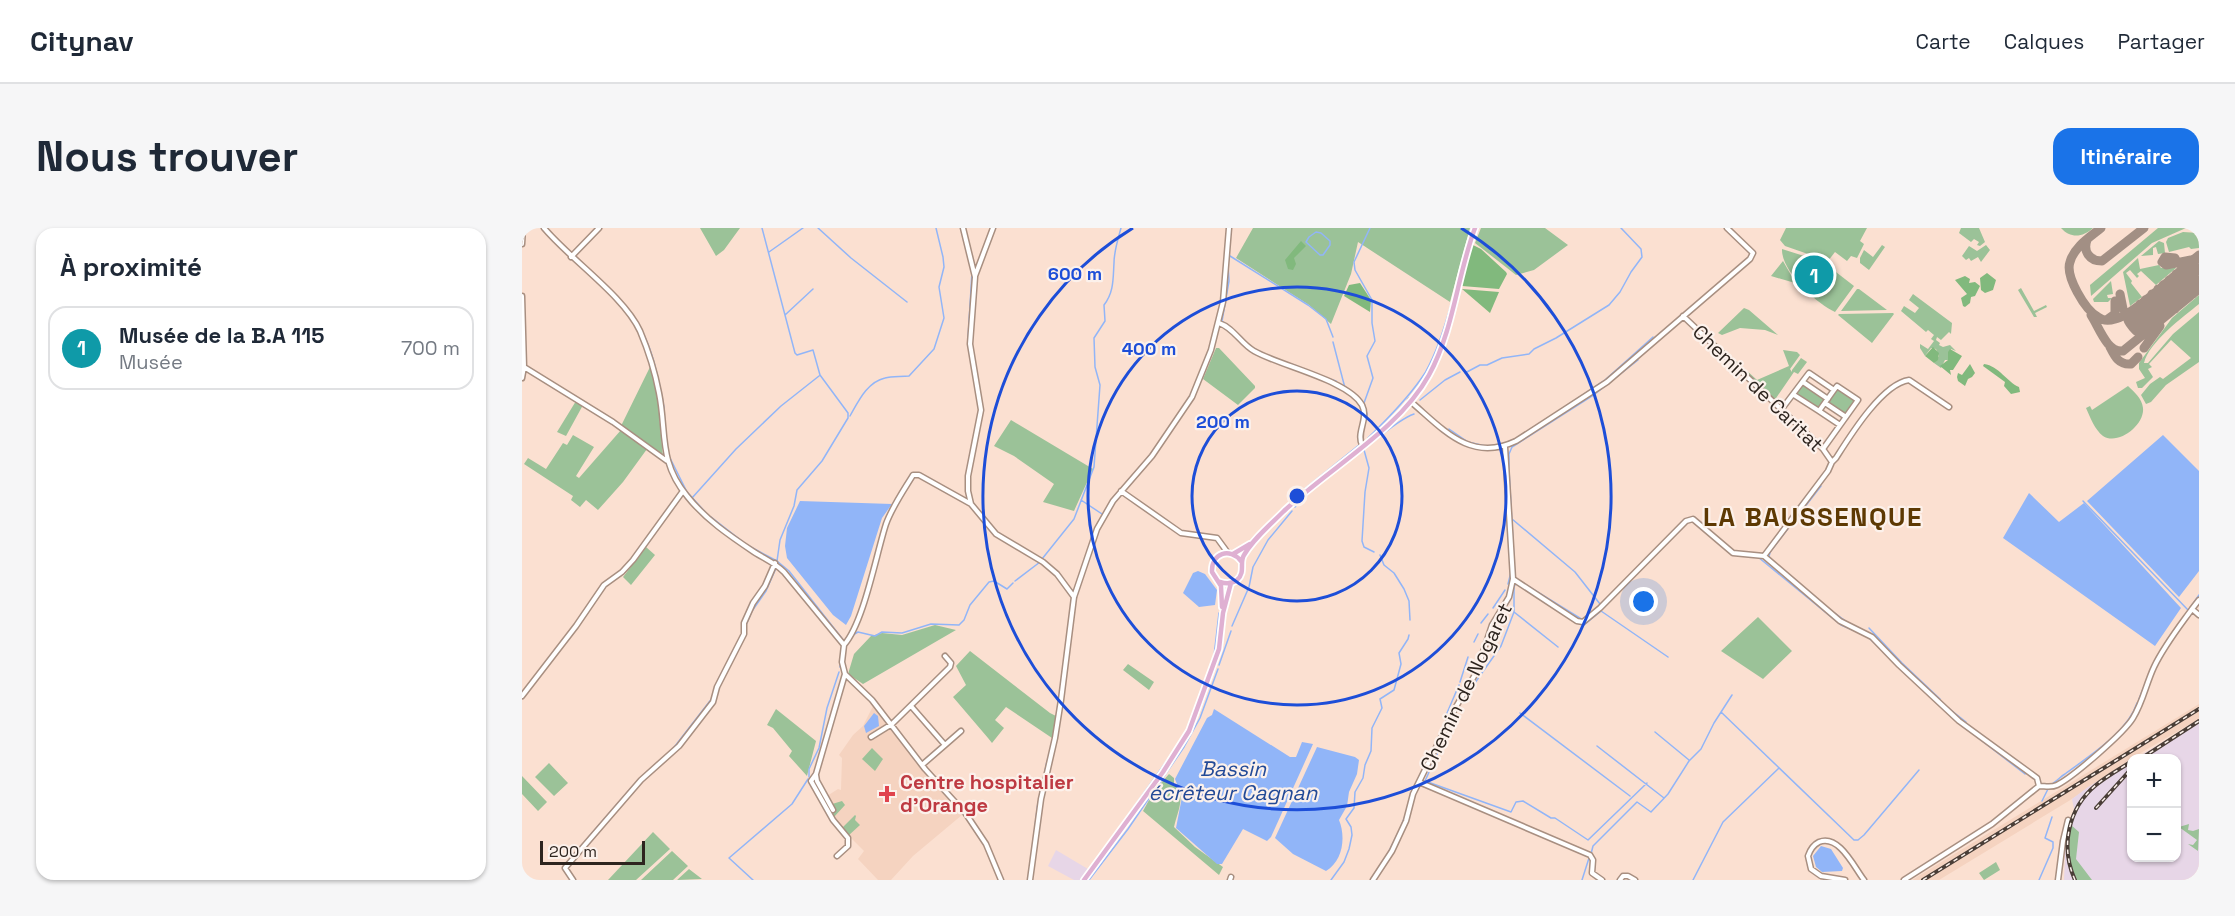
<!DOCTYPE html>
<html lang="fr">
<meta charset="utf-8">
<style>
:root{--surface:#fff;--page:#f6f6f7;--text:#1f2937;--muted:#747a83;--line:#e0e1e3;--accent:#1a73e8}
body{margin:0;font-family:"Space Grotesk",sans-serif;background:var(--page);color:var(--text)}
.controls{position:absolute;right:18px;bottom:18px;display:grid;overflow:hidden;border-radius:12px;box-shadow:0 2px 4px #0004}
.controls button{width:54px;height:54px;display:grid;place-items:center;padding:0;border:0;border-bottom:2px solid var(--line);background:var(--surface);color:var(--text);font:30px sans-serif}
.scale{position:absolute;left:18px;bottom:15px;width:105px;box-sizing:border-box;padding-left:6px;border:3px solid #2d241e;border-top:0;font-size:16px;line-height:21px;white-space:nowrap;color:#2d241e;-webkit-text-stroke:4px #fcf1eb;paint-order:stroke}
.you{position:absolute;left:1122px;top:374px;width:21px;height:21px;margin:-15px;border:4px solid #fff;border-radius:50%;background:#1a73e8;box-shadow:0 0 0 9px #1a73e833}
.badge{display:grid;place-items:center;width:39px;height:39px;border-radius:50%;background:var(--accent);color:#fff;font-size:20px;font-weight:700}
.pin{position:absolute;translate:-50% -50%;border:3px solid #fff;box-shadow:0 2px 6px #0006}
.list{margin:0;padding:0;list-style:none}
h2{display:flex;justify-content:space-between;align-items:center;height:78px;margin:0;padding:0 24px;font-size:26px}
h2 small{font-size:20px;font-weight:400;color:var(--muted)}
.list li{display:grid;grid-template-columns:39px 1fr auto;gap:18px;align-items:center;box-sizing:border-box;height:84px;margin:0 12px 12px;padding:0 12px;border:2px solid var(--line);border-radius:18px}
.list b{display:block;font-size:22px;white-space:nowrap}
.list p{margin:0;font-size:20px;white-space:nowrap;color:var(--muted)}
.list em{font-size:20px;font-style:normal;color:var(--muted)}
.map{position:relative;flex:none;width:1677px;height:652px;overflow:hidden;border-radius:18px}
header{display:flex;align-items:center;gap:36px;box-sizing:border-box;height:84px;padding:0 30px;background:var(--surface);border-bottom:2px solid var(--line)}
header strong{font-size:28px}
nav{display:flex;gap:33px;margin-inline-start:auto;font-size:21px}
.intro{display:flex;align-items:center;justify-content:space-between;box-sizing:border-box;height:144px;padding:0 36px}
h1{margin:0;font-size:42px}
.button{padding:15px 27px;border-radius:18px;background:var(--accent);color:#fff;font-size:21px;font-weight:700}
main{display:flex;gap:36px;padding:0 36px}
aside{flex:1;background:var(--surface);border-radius:18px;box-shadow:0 2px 4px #0004}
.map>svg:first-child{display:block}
.built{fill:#f5d3c0}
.industrial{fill:#e7d6e7}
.green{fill:#9bc298}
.forest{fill:#81b97d}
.water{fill:#91b5f8}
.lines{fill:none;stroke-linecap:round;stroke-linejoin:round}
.stream{stroke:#91b5f8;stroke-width:1.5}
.taxiway{stroke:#a28f84;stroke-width:9}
.minor-casing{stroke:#a88f81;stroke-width:7}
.major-casing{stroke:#fff;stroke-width:8}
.minor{stroke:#fff;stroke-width:4}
.major{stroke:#dfb0d2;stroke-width:4.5}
.rail-casing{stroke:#4a3e37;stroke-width:4}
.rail{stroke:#fcf1eb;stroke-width:1.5;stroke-dasharray:4.5;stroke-linecap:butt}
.ring{fill:none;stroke:#1d4ed8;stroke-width:3}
.health-dot{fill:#e0444e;stroke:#fcf1eb;stroke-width:2}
.labels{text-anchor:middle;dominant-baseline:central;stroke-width:4.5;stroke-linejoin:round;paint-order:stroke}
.street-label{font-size:20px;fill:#2d241e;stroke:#fcf1eb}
.health-label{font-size:20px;font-weight:bold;fill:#be3a42;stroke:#fcf1eb;text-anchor:start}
.water-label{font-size:21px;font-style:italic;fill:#234a97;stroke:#fcf1eb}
.district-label{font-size:26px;font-weight:bold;letter-spacing:1.5px;fill:#5d3903;stroke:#fcf1eb}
.centre{fill:#1d4ed8;stroke:#fcf1eb;stroke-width:3}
.ring-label{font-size:18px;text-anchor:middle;font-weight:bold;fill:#1d4ed8;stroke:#fcf1eb;stroke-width:4.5;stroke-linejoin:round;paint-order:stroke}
</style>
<header>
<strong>Citynav</strong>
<nav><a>Carte</a><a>Calques</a><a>Partager</a></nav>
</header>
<div class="intro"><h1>Nous trouver</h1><a class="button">Itinéraire</a></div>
<main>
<aside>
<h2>À proximité<small></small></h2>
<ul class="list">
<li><span class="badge" style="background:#0f9aa8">1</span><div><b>Musée de la B.A 115</b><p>Musée</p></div><em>700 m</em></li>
</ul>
</aside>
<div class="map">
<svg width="1677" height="652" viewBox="0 0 1677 652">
<rect width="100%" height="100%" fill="#fbe0d1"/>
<path class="built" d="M1677 476V491L1610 530 1550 571 1417 652H1390Z
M351 478 371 505 383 517 394 535 440 587 391 628 369 652H356L336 631 342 623 317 598 311 589 305 568 316 561 319 562 320 530 317 527 331 507 341 498Z"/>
<path class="industrial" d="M1677 493V652H1542L1544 606 1552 581 1550 571 1566 559 1609 533 1610 630H1654V530H1614Z
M534 622 566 641 558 652H552L526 638Z"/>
<path class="green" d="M178 0H218L202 22 194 28Z
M731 0H948L928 74 836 14 829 46 809 96 787 77 714 30Z
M959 0H1023L1046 17 1012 42 994 47 953 15Z
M1264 0H1345L1338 13 1342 16 1335 30 1329 28 1325 33 1313 24 1306 33 1263 18 1258 12Z
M1439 0H1457L1463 14 1458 18 1455 17 1457 14 1452 11 1449 14 1437 5Z
M1539 0H1571C1561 9 1549 11 1539 0Z
M1636 0H1664L1630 15 1569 68 1568 57Z
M1661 4 1677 5V20L1669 21 1667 19 1647 24 1644 14 1646 10Z
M1637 13 1642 15 1643 25 1636 26 1634 19 1631 20V27L1619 28Z
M1360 17 1363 19 1347 42 1338 35V30L1342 22 1351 29Z
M1464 17 1468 22 1459 34 1456 29 1449 33 1447 30 1444 32 1440 28 1447 18 1455 23Z
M1260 21 1301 34 1332 58 1313 84C1295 76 1259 43 1260 21Z
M1616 30 1618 41 1637 37 1639 40 1651 38 1654 40 1634 57 1619 43 1615 46 1617 48 1615 50 1608 42 1604 45 1610 53 1609 55 1620 69 1608 78 1601 44Z
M1261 33 1273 54V55L1249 48Z
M1589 53 1591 66 1585 67 1586 70H1590L1586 74H1572L1571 71Z
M1499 60 1512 83 1524 77 1525 79 1513 85 1515 89H1512L1496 62Z
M1335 61H1337L1365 82 1319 83Z
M1391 66 1430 95 1429 106 1427 104 1419 112 1415 109 1414 112 1418 115 1417 117 1421 119 1428 117 1434 123 1429 121 1426 125V132H1423L1419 140 1412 135 1417 128 1414 121 1409 120 1403 128 1398 120V116L1406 121 1412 113 1409 111 1412 107 1406 102 1404 104 1379 83 1382 78 1393 85 1397 80 1387 72Z
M1677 67V76C1661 89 1627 114 1622 135H1626L1651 106 1677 84V134L1644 157 1629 174 1624 176 1619 167 1628 156 1638 149 1641 151 1669 130 1649 112 1627 136 1630 139 1626 141 1631 149 1620 160H1616L1614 154 1623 150 1617 141V135L1650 90Z
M1222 80 1227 82 1256 107 1243 102 1218 100 1200 107 1196 105Z
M1371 85 1372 86 1350 115 1316 87 1317 86Z
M1190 111 1235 152 1267 138 1261 122 1275 124 1278 127 1268 141 1270 144V142L1279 130 1285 134 1276 146 1272 144 1252 173Z
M694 120H697L733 158V160L716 177 681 151Z
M128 139 135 163 141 229 99 198Z
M1281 156 1304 171 1297 182 1274 166Z
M1606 158C1612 164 1620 170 1621 180 1623 197 1596 218 1581 208 1573 202 1568 189 1564 180L1568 178 1570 182Z
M1315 160 1333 173 1324 186 1306 174Z
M54 173 61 177 44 208 35 204Z
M489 192 571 241 552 283 521 274 532 256 492 228 472 218Z
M99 202 125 221 101 254 76 282 64 272 58 279 49 272 51 268 2 236 6 230 24 241 41 215 45 217 51 207 72 219 54 248 57 250Z
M124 319 133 327 109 357 101 349Z
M1236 389 1270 423 1241 451 1199 423Z
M413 397 434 402 341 456 326 446 332 426 349 408 360 405 380 407Z
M448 423 528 485 534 488 530 510 484 479 473 492 482 500 470 515 466 510 431 469 444 457 434 438Z
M606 436 632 454 627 462 601 442Z
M254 481 294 513 285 548 267 528 270 523 251 500 245 497Z
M350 520 361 531 353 543 340 531Z
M27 535 46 555 32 568 13 549Z
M647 546 652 550V557C665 566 655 585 652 599L673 619 701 639 697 647 621 583 632 563Z
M0 548 25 574 16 583 0 566Z
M292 552 307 577 320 573 323 577 312 589 321 599 333 587 334 588 333 592 338 597 326 608 315 598Z
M1667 596 1666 602 1671 603 1677 601 1676 623 1666 616 1671 617 1675 612 1657 599Z
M1549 597 1557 604 1554 631 1570 652H1554C1546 634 1546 616 1549 597Z
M131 604 148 621 114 652H86Z
M150 623 166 638 151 652H119Z
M1474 634 1478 642 1462 652 1457 645Z
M167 641 180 651 155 652Z"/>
<path class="forest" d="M779 13 784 18 772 30 774 36 771 42 766 41 763 32Z
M949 16 959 21 984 44 985 46 977 61 940 58Z
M1465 45 1474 52 1471 62 1463 65 1459 62 1458 50Z
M1443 48 1448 51 1447 55 1453 54 1458 58 1453 68 1449 69 1448 75 1443 79 1441 78 1439 70 1445 66 1433 52Z
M838 55 849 72 848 84 822 68 827 57Z
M940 61 977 64 968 85Z
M1411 119 1417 125 1416 132 1412 135 1403 128Z
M1428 121 1440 128 1431 142H1428L1429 147 1418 138 1426 132V124Z
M1448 136 1453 145 1450 149 1446 151 1443 158 1436 153 1435 149 1436 145 1440 147Z
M1462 136C1477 138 1485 154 1497 159L1498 164 1489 166 1482 158 1483 154 1461 138Z"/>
<path class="water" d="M1641 207 1677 243V343L1657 369 1565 273Z
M1507 265 1537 294 1562 275 1659 380 1633 418 1481 310Z
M278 273 370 276 360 290 329 388 324 397 311 387 265 330 263 318 265 300Z
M676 343 683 346 695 362 693 377 677 379 661 365 671 345Z
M692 481 768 529H774L780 514 791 516 749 609 745 613 721 601 700 636H695L654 600 660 569 653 551 685 490 690 487Z
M352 485 356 488 357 498 344 505 342 498Z
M795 519 833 529 837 532 835 546 827 564 825 578 817 592C824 609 821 633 804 643L771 626 753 610Z
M1299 618 1309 621 1321 640 1320 643 1300 644 1294 639 1291 628Z"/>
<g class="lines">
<path class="stream" d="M240 0 273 125 275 127 291 122 298 147 326 185V190L300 233 275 262 272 278 258 312 255 333 267 343 322 413
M296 0 329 30 385 74
M439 0 442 14
M794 4 799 5 808 13V17L801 27H798L784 14 787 9Z
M951 13 956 0
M247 24 281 0
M708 28 786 77 804 91 811 109
M935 56 950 0
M95 69C126 97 135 141 142 180
M263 87 291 61
M704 96 700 93 707 53 706 36
M446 111 450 44
M811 114 823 160
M754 131 775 138
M943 145 958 137H965L980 130 1007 126 1012 121 1034 110 1087 77 1098 64 1109 44 1120 29 1119 21 1099 0
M801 149 814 153
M671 162 688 119
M898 172 923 152 938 144
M142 185 143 196
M328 188C336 174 345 154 363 150 370 148 379 149 387 148L412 121 422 90 417 59 422 39 421 29 414 0
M1020 194 1083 152 1131 109
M857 199C874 182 890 165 903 145 918 119 925 89 934 61
M842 200 845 186 842 175 851 150 845 128 853 113 850 95V72L833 42 832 34 848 0
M927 201 946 214 963 218
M846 210 854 202
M988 213 998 209
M968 218 978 216
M842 221C856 210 877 191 892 186
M842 222 847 240 843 264 840 313 842 319 852 324
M148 230 165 264 185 286
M775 267 837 217
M170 270 214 221 259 178 297 148
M590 271 610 248
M559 272 580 286
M1561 273 1666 382
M773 279 789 263
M189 289 225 317 255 333
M990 291 1053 344 1078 376
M1164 295 1170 293 1173 294
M575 297 586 278
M1211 326 1236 329 1319 397 1345 408 1429 488
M858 327 862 337 872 345 882 361 887 373 888 392
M1247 329 1248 324 1299 258
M520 331 552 291 572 239 578 157 573 139 572 110 583 93 582 77C592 64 591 51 592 35 592 23 596 11 599 0
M493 353 518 334
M994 355 992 359V384L1036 419
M986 356 989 344
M971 380 983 362
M1307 381 1325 394
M992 384 979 418 938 476 903 553 989 584 994 574 1001 573 1029 590H1033L1066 612 1125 555
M1061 392 993 350 987 242V226L990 219 1073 166 1116 132
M959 395 966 386
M1056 395 1062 397 1079 383 1146 429
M224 397 230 383 244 363 254 340
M710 398 727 359 731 339 746 312 770 283
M1347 400 1380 435 1418 471
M331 407 336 404 353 408 360 404 380 405 409 396 437 397 442 392 448 377 467 354 472 353 485 361 491 355
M952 414 956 406
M1642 418 1677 367
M692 428 697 385
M697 437 709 403
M318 439 321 416
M540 448 546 401
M197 450 217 412
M938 454 946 429
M1617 471 1629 441 1638 425
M1425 479 1444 494
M1199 484 1332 612H1336L1342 607 1397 542
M998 485 1108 568
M1437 495 1503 546
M924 496 925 485 937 457
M1133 504 1167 532
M1075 518 1142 570
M150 522 191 469
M523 543 525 533
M287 549V541L297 520 305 480 317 444
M1528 557C1534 554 1538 549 1543 546 1567 528 1606 504 1615 475
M518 566 522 548
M1520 573 1526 561
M885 584 888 569 895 554
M878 601 883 588
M65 611 109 560
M510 623 516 574
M1069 626 1071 618 1115 574 1129 584 1146 566 1167 533 1179 521 1192 495 1210 467
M578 627 646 531
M865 627 876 605
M231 652 207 630 270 576 286 551
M567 652 606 601 662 519 678 490 696 441
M809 652 822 634 827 621 830 607 829 599 824 591 832 580 833 564 841 550 843 537 849 523 850 500 860 480 858 471 872 462 879 436 877 425 886 411 887 407
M1060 652 1067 630
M1171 652 1201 594 1257 540
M1517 652 1531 620V614L1523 610 1530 589"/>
<path class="taxiway" d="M1579 0C1568 9 1552 19 1548 34 1543 48 1563 82 1576 89 1581 93 1587 93 1593 91 1611 88 1660 40 1677 27
M1565 12C1561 23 1567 33 1580 33L1622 0
M1653 30 1643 29 1640 34 1644 37 1669 32
M1675 30 1671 35 1677 43
M1666 36 1665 41 1677 55
M1663 40 1659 42V46L1672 61 1677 60
M1654 46 1653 51 1665 66H1671
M1651 50 1647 52V56L1660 71 1663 72 1666 68
M1645 55 1641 57C1641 64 1651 75 1657 77L1660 73
M1636 61 1635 66 1647 81H1653
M1633 65 1630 66 1628 70 1641 86 1645 87 1648 83
M1627 70 1623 72C1623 79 1633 91 1639 92L1642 89
M1618 76 1617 81 1630 97 1634 96
M1615 81 1611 82C1611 89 1621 101 1627 102L1630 99
M1609 86 1605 88C1605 94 1615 106 1621 107L1624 104
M1569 87C1577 99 1585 125 1601 123L1677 61
M1586 91 1593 86V73H1599L1601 81 1598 66
M1588 119C1593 129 1597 137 1609 136L1616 129
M1622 120 1638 98"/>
<defs>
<path id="minor" d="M22 0C49 32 102 68 118 103 126 122 133 144 137 165 145 204 136 233 165 268 183 291 208 308 232 324 243 331 253 335 262 344L322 417
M441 0 453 49 448 116 459 182 446 248V263L449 276 474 306 521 334 535 346 552 369
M0 16 1 0
M49 29 77 0
M453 48 471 0
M0 68 2 139 0 150
M1161 88 1301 221 1310 234
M697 95C712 100 719 116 732 123 758 138 826 152 840 177 847 191 834 204 840 217
M2 139 91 194 145 233
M1281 154 1306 171
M1312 162 1297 183 1318 197
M1272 167 1297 183
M888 173C921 201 948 235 994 213L1085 154 1228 31 1231 25 1205 0
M1303 175 1324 189
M1259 182 1287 145 1312 162 1315 158 1336 172 1301 221
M599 263 659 305 695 310 706 325
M1242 328 1306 243 1310 234 1314 230C1328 208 1360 156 1387 152L1427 179
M991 351 1055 393 1061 394 1078 380 1164 293 1171 291 1211 325 1242 328 1318 393 1350 409 1377 437 1437 493 1515 550 1517 558
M1670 381 1677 372
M322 417 320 434 323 446 350 472 403 541 444 586 464 616 479 652
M322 417C342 394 354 327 364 296 370 279 382 262 391 247H397L449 276
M0 468 54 398 82 357 100 344 111 332 161 263
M389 478 423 517 400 537
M349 509 370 496 428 439 429 435 423 428
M423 517 439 503
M294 547 295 553 311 582
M897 554 1068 627 1071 632 1070 645 1080 652
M1517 558C1523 558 1529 560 1535 557 1551 549 1602 505 1611 490 1621 474 1624 456 1632 439 1642 418 1657 399 1670 381L1677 387
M315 628 326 618V610L311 592 289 553 294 546 323 446
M51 652 43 640 119 552 157 518 191 474 195 459 222 406V395L231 375 243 358 253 335
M508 652 519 571 533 510 539 472 552 369 575 301 591 273 630 228 670 169 689 122 701 74 707 0
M708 652 709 649
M851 652 870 623 884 593 891 566 935 477 954 445 970 397 987 369 991 351 983 219
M1098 652 1101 648H1106L1113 652
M1323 652 1299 648 1289 641 1286 628C1288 622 1291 617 1297 614 1317 606 1332 639 1342 652
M1382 652 1470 596 1517 558
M1536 652 1541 613 1546 592"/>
<path id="major" d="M711 326 728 316
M698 354C704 356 710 356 715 352 724 344 717 335 722 327 732 310 748 297 762 283 807 240 877 202 907 147 932 101 935 48 953 0
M700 379 699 358 690 344C689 325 708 319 719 333
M562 652 641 544 667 503 697 421 701 385 709 355"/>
</defs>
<use href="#minor" class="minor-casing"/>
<use href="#major" class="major-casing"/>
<use href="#minor" class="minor"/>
<use href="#major" class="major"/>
<defs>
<path id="rail" d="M1620 530 1677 493
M1574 580 1610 540
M1401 652 1677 481
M1553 652C1538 619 1546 580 1574 557 1585 548 1598 541 1610 533"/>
</defs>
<use href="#rail" class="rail-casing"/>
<use href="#rail" class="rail"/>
</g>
<g class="ring">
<circle cx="775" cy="268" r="105"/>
<circle cx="775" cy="268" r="209"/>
<path d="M939 0A314 314 0 1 1 611 0"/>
</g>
<path class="health-dot" d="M362 557h6v6h6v6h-6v6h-6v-6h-6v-6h6z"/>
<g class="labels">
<g class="street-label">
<text transform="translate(1236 160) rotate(44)">Chemin de Caritat</text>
<text transform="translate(944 459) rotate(-64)">Chemin de Nogaret</text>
</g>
<g class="health-label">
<text x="378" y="554">Centre hospitalier<tspan x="378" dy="23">d'Orange</tspan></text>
</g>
<g class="water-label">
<text x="711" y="540">Bassin<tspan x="711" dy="24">écrêteur Cagnan</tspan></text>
</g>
<g class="district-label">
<text x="1291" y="289">LA BAUSSENQUE</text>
</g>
</g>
<circle cx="775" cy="268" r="9" class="centre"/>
<g class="ring-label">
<text x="553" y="52">600 m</text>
<text x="627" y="127">400 m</text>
<text x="701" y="200">200 m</text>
</g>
</svg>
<div class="controls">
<button>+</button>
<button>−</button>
</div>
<div class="scale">200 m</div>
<div class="you"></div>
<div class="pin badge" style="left:1292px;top:47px;background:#0f9aa8">1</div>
</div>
</main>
